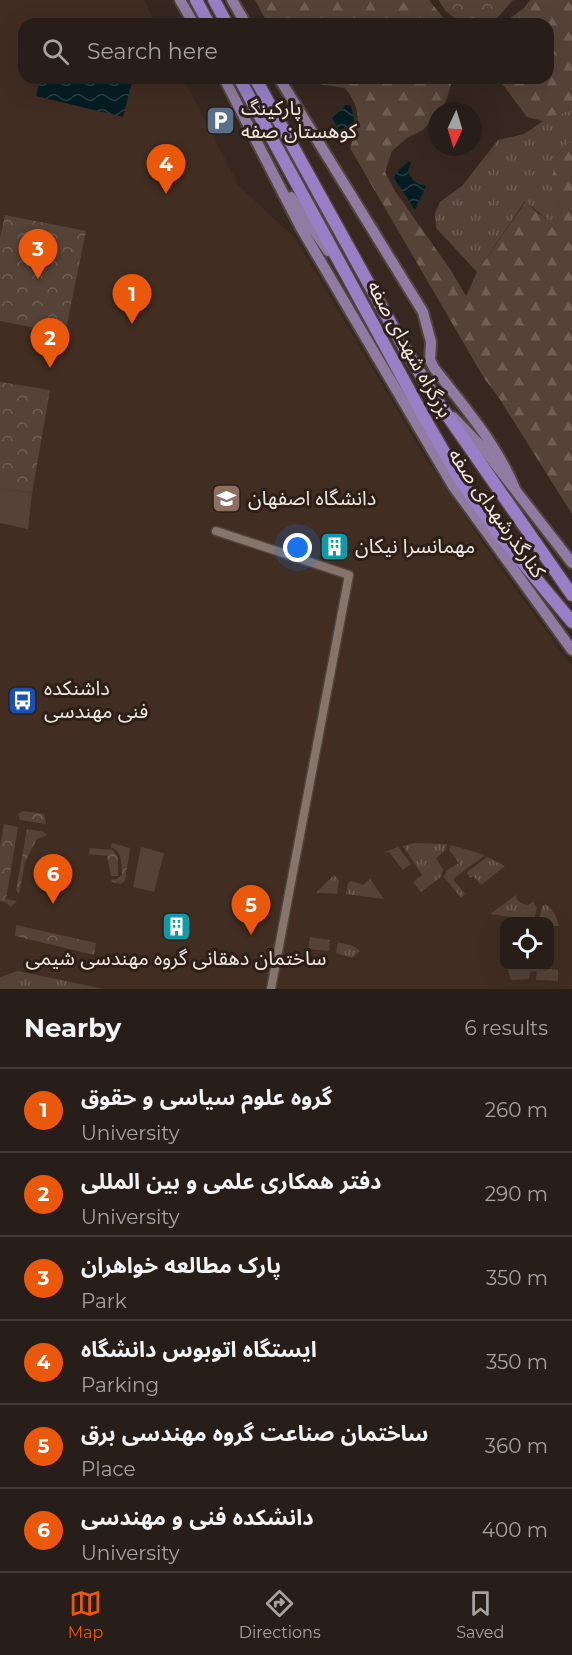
<!DOCTYPE html>
<meta charset="utf-8">
<style>
:root{--surface:#281e19;--page:#302722;--text:#f1f3f6;--muted:#a5a2a2;--line:#443c38;--accent:#ea580c}
body{margin:0;font-family:Montserrat,"Noto Sans Arabic",sans-serif;background:var(--page);color:var(--text)}
.controls{position:absolute;right:18px;bottom:18px;display:grid;overflow:hidden;border-radius:12px;box-shadow:0 6px 24px #0002}
.controls button{width:54px;height:54px;display:grid;place-items:center;padding:0;border:0;border-bottom:2px solid var(--line);background:var(--surface);color:var(--text);font:30px sans-serif}
.compass{position:absolute;left:428px;top:102px;width:54px;height:54px;border-radius:50%;background:var(--surface);box-shadow:0 6px 24px #0002;rotate:184deg}
.you{position:absolute;left:298px;top:548px;width:21px;height:21px;margin:-15px;border:4px solid #fff;border-radius:50%;background:#1a73e8;box-shadow:0 0 0 9px #1a73e833}
.badge{display:grid;place-items:center;width:39px;height:39px;border-radius:50%;background:var(--accent);color:#fff;font-size:20px;font-weight:700}
.pin{position:absolute;translate:-50% -50px;filter:drop-shadow(0 2px 3px #0008)}
.pin::after{content:'';position:absolute;top:32px;width:21px;height:18px;background:inherit;clip-path:polygon(0 0,100% 0,50% 100%)}
.list{margin:0;padding:0;list-style:none}
h2{display:flex;justify-content:space-between;align-items:center;height:78px;margin:0;padding:0 24px;font-size:26px}
h2 small{font-size:20px;font-weight:400;color:var(--muted)}
.list li{display:grid;grid-template-columns:39px 1fr auto;gap:18px;align-items:center;box-sizing:border-box;height:84px;padding:0 24px;border-top:2px solid var(--line)}
.list b{display:block;font-size:22px;white-space:nowrap}
.list p{margin:0;font-size:20px;white-space:nowrap;color:var(--muted)}
.list em{font-size:20px;font-style:normal;color:var(--muted)}
.icon{flex:none;width:33px;height:33px;fill:none;stroke:currentColor;stroke-width:2;stroke-linecap:round;stroke-linejoin:round}
.map{position:relative;flex:none;width:572px;height:989px;overflow:hidden}
.search{position:absolute;background:var(--surface);box-shadow:0 6px 24px #0002;left:18px;right:18px;top:18px;height:66px;display:flex;align-items:center;gap:15px;box-sizing:border-box;padding:0 21px;border-radius:18px;color:var(--muted);font-size:22px}
.sheet{height:582px;background:var(--surface)}
nav{display:flex;justify-content:space-around;align-items:center;box-sizing:border-box;height:84px;border-top:2px solid var(--line);background:var(--surface);font-size:16px;color:var(--muted)}
nav a{display:grid;justify-items:center;gap:3px}
nav .on{color:var(--accent)}
.map>svg:first-child{display:block}
.built{fill:#412d22;fill-rule:evenodd}
.grass{fill:url(#grass-tufts)}
.forest{fill:url(#forest-firs)}
.park{fill:url(#park-crowns)}
.garden{fill:#564338}
.water{fill:url(#water-waves)}
.lines{fill:none;stroke-linecap:round;stroke-linejoin:round}
.minor-casing{stroke:#50453e;stroke-width:11}
.major-casing{stroke:#50453e;stroke-width:14}
.highway-casing{stroke:#50453e;stroke-width:15}
.minor{stroke:#85756c;stroke-width:8}
.major{stroke:#907ba2;stroke-width:10}
.highway{stroke:#987fc6;stroke-width:12}
.labels{text-anchor:middle;dominant-baseline:central;stroke-width:6;stroke-linejoin:round;paint-order:stroke}
.poi-label{font-size:20px;fill:#f1e8e3;stroke:#2c1f17;text-anchor:start}
.street-label{font-size:20px;fill:#f1e8e3;stroke:#2c1f17}
</style>
<div class="map">
<svg width="572" height="989" viewBox="0 0 572 989">
<defs>
<pattern id="grass-tufts" width="24" height="20" patternUnits="userSpaceOnUse" patternTransform="scale(1.5)"><rect width="24" height="20" fill="#564338"/><path d="M3 7l-1-3M5 7V3M7 7l1-3M15 17l-1-3M17 17v-4M19 17l1-3" fill="none" stroke="#6f5e55"/></pattern>
<pattern id="forest-firs" width="22" height="20" patternUnits="userSpaceOnUse" patternTransform="scale(1.5)"><rect width="22" height="20" fill="#564338"/><path d="M5 1l3.5 6h-7zM16 11l3.5 6h-7z" fill="#6f5e55"/></pattern>
<pattern id="park-crowns" width="20" height="18" patternUnits="userSpaceOnUse" patternTransform="scale(1.5)"><rect width="20" height="18" fill="#564338"/><path d="M2 6a3 3 0 1 1 6 0M12 15a3 3 0 1 1 6 0" fill="none" stroke="#6f5e55"/></pattern>
<pattern id="water-waves" width="16" height="10" patternUnits="userSpaceOnUse" patternTransform="scale(1.5)"><rect width="16" height="10" fill="#051d22"/><path d="M0 5q4-4 8 0t8 0" fill="none" stroke="#2a3e42"/></pattern>
</defs>
<rect width="100%" height="100%" fill="#362821"/>
<path class="built" d="M0 0H144L156 24H24V78H183L239 186 295 238 426 459 496 562 572 667V989H0ZM504 921H550V966H504Z"/>
<path class="grass" d="M572 109V140L556 156 554 199 562 210 557 220 549 221 525 201 477 272 436 228 435 213 440 202 462 186 498 140 524 134 543 121Z
M415 843 447 844 446 850 436 858 443 869 441 877 421 892 413 882 422 875 403 846Z
M451 845 485 855 453 879 465 894 461 898 444 877 447 870 459 863 449 850Z
M398 847 411 864 403 870 389 852 382 853Z
M487 857 505 866 481 885 473 876 470 878 467 872Z
M334 875 339 880 337 894 318 893 317 892Z
M370 879 384 899 346 894 348 883 351 881 363 885Z
M516 895C516 902 522 904 528 905L533 901 537 908 534 920 490 914Z
M546 904 555 914 559 926H554L553 933 550 932V921H539L542 906Z
M310 937 330 940 329 951 308 949Z
M338 942 353 946 360 951 352 958 336 953Z
M515 967 516 969 522 967H531L529 979 511 980 508 969Z
M537 968 558 970V981L536 980Z
M18 971 104 989H0V977Z"/>
<path class="forest" d="M255 0H429L448 24H268Z
M530 0H572V109L543 121 527 117 498 78H548V24H502L524 8Z
M298 78H453L446 101 439 111H437V114L423 130 407 138 392 151 385 172 395 191 450 269 466 296 477 272 526 201 535 211 549 221 557 220 562 210 554 199 551 184 556 156 572 140V514L499 398 484 378 350 148C359 123 363 111 345 88L299 81Z"/>
<path class="park" d="M439 0H513C506 7 498 20 488 24 469 30 446 17 439 0Z
M5 215 86 231 65 334 0 321V238Z
M0 382 50 390 32 493 0 488Z
M23 811 44 814 46 824 20 820 18 814Z
M4 824 18 827 6 899 17 901 11 907 5 902 0 901V846Z
M27 829 44 832 47 835 37 839 25 862 19 894 16 890Z
M112 843 130 848 125 881 121 884 112 882 111 880 117 879 122 875C121 863 123 852 111 847Z
M90 848 113 850 118 858V876H111L107 856 89 854Z
M16 925 96 943 94 955 15 936Z"/>
<path class="garden" d="M0 488 32 493 28 529 0 523Z
M141 847 164 853 154 892 133 887Z"/>
<path class="water" d="M40 78H133L123 117 36 96Z
M346 105H350C355 115 356 131 347 138L343 137 332 118Z
M409 161 411 163 408 171C412 181 416 184 426 186L415 210 394 178 396 173Z"/>
<g class="lines">
<defs>
<path id="minor" d="M216 531 349 575 271 989"/>
<path id="major" d="M180 0 194 24
M232 0 246 24
M224 78 301 228 453 486 572 650
M279 78 423 312 431 342 430 360 434 368C465 408 497 444 516 491
M291 197 328 251
M453 417 481 446 572 563"/>
<path id="highway" d="M196 0 209 24
M214 0 227 24
M239 78 425 419 462 483 498 533 572 622
M255 78 406 351 438 402 572 595"/>
</defs>
<use href="#minor" class="minor-casing"/>
<use href="#major" class="major-casing"/>
<use href="#highway" class="highway-casing"/>
<use href="#minor" class="minor"/>
<use href="#major" class="major"/>
<use href="#highway" class="highway"/>
</g>
<defs>
<symbol id="parking-square" viewBox="-11 -11 22 22"><rect x="-9" y="-9" width="18" height="18" rx="4" fill="#5c6f8a" stroke="#2c1f17"/><path d="M-3.5-5.5H1a3.5 3.5 0 0 1 0 7H-1V5.5H-3.5ZM-1-3.4V-.6H.8a1.4 1.4 0 0 0 0-2.8Z" fill="#fff"/></symbol>
<symbol id="university-square" viewBox="-11 -11 22 22"><rect x="-9" y="-9" width="18" height="18" rx="4" fill="#8d6e63" stroke="#2c1f17"/><path d="M0-5L7-2L0 1L-7-2ZM-4 1L0 2.5L4 1V4Q0 6-4 4Z" fill="#fff"/></symbol>
<symbol id="building-square" viewBox="-11 -11 22 22"><rect x="-9" y="-9" width="18" height="18" rx="4" fill="#0f9aa8" stroke="#2c1f17"/><path d="M-4-6H4V6H1V3H-1V6H-4ZM-2.5-4.3h1.7v1.8h-1.7ZM.8-4.3h1.7v1.8H.8ZM-2.5-1h1.7V.8h-1.7ZM.8-1h1.7V.8H.8Z" fill="#fff"/></symbol>
<symbol id="bus-square" viewBox="-11 -11 22 22"><rect x="-9" y="-9" width="18" height="18" rx="4" fill="#1a4fb4" stroke="#2c1f17"/><path d="M-5-6H5V4H4V6H2V4H-2V6H-4V4H-5ZM-3.5-4V0h7V-4ZM-3.5 1.2v1.5H-2V1.2ZM2 1.2v1.5H3.5V1.2Z" fill="#fff"/></symbol>
</defs>
<g fill-rule="evenodd">
<use href="#parking-square" x="204" y="104" width="33" height="33"/>
<use href="#university-square" x="210" y="482" width="33" height="33"/>
<use href="#building-square" x="318" y="530" width="33" height="33"/>
<use href="#bus-square" x="6" y="684" width="33" height="33"/>
<use href="#building-square" x="160" y="910" width="33" height="33"/>
</g>
<g class="labels">
<g class="poi-label">
<text x="241" y="108">پارکینگ<tspan x="241" dy="23">کوهستان صفه</tspan></text>
<text x="248" y="498">دانشگاه اصفهان</text>
<text x="355" y="546">مهمانسرا نیکان</text>
<text x="44" y="688">داشنکده<tspan x="44" dy="23">فنی مهندسی</tspan></text>
<text x="176" y="958" text-anchor="middle">ساختمان دهقانی گروه مهندسی شیمی</text>
</g>
<g class="street-label">
<text transform="translate(410 349) rotate(61)">بزرگراه شهدای صفه</text>
<text transform="translate(497 513) rotate(55)">کنارگذرشهدای صفه</text>
</g>
</g>
</svg>
<div class="controls">
<button><svg class="icon" aria-label="locate" viewBox="0 0 24 24"><circle cx="12" cy="12" r="6"/><path d="M12 2v4M12 18v4M2 12h4M18 12h4"/></svg></button>
</div>
<svg class="compass" viewBox="-18 -18 36 36"><path d="M0-13l5 13h-10z" fill="#e53935"/><path d="M0 13l5-13h-10z" fill="#a5a2a2"/></svg>
<div class="you"></div>
<div class="pin badge" style="left:132px;top:324px">1</div>
<div class="pin badge" style="left:50px;top:368px">2</div>
<div class="pin badge" style="left:38px;top:279px">3</div>
<div class="pin badge" style="left:166px;top:194px">4</div>
<div class="pin badge" style="left:251px;top:935px">5</div>
<div class="pin badge" style="left:53px;top:904px">6</div>
<div class="search"><svg class="icon" aria-label="search" viewBox="0 0 24 24"><circle cx="10" cy="10" r="6"/><path d="M15 15l6 6"/></svg>Search here</div>
</div>
<section class="sheet">
<h2>Nearby<small>6 results</small></h2>
<ul class="list">
<li><span class="badge">1</span><div><b>گروه علوم سیاسی و حقوق</b><p>University</p></div><em>260 m</em></li>
<li><span class="badge">2</span><div><b>دفتر همکاری علمی و بین المللی</b><p>University</p></div><em>290 m</em></li>
<li><span class="badge">3</span><div><b>پارک مطالعه خواهران</b><p>Park</p></div><em>350 m</em></li>
<li><span class="badge">4</span><div><b>ایستگاه اتوبوس دانشگاه</b><p>Parking</p></div><em>350 m</em></li>
<li><span class="badge">5</span><div><b>ساختمان صناعت گروه مهندسی برق</b><p>Place</p></div><em>360 m</em></li>
<li><span class="badge">6</span><div><b>دانشکده فنی و مهندسی</b><p>University</p></div><em>400 m</em></li>
</ul>
</section>
<nav>
<a class="on"><svg class="icon" aria-label="map" viewBox="0 0 24 24"><path d="M3 6l6-2 6 2 6-2v14l-6 2-6-2-6 2zM9 4v14M15 6v14"/></svg>Map</a>
<a><svg class="icon" aria-label="directions" viewBox="0 0 24 24"><path d="M12 3l9 9-9 9-9-9zM9 14v-3h6M13 9l2 2-2 2"/></svg>Directions</a>
<a><svg class="icon" aria-label="saved" viewBox="0 0 24 24"><path d="M7 4h10v16l-5-4-5 4z"/></svg>Saved</a>
</nav>
